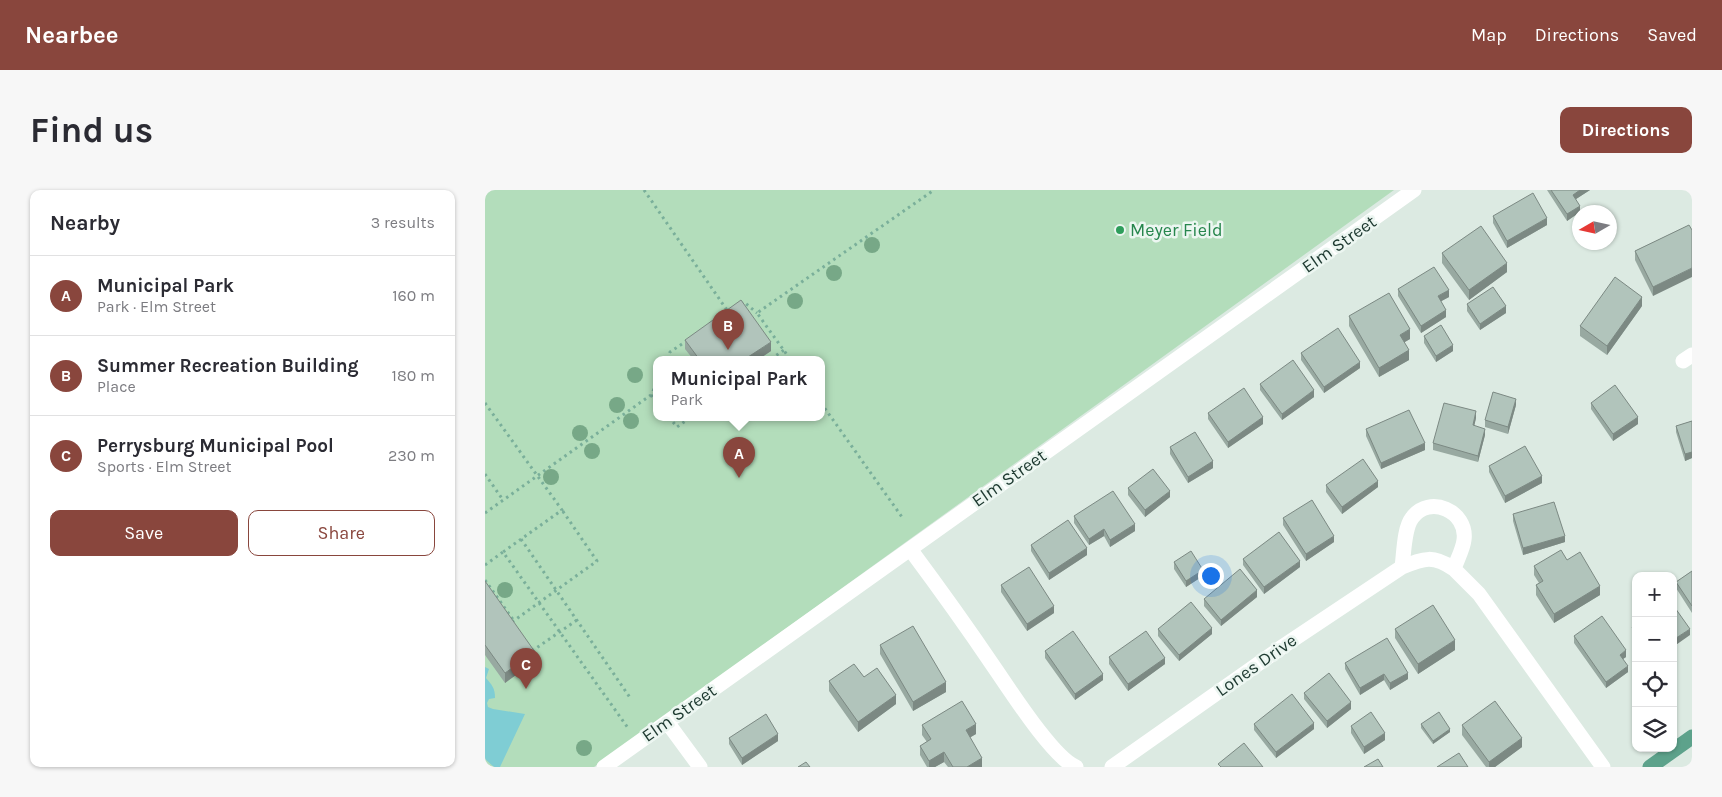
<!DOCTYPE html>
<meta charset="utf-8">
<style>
:root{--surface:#fff;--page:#f7f7f7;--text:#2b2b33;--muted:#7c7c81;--line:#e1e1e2;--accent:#89463d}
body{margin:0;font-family:Karla,sans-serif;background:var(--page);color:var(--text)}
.controls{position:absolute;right:15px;bottom:15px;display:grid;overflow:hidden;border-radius:10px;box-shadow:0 1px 4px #0004}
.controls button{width:45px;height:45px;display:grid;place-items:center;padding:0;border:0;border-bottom:1px solid var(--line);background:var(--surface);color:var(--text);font:25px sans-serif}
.compass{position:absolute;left:1087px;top:15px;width:45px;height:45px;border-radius:50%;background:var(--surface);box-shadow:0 1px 4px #0004;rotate:261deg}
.you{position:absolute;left:725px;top:385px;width:18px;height:18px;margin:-12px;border:4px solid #fff;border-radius:50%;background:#1a73e8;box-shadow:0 0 0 8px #1a73e833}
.badge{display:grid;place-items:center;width:32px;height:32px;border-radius:50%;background:var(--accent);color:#fff;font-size:16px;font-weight:700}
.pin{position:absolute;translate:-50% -41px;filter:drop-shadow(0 1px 2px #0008)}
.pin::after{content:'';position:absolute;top:26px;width:18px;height:15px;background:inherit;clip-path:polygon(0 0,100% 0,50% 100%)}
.popup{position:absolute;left:168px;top:166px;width:172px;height:65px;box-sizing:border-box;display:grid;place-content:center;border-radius:10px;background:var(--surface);filter:drop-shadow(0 1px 4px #0005);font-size:16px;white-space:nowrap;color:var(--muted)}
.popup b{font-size:19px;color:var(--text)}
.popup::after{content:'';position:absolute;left:50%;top:100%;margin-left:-10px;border:10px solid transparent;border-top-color:var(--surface)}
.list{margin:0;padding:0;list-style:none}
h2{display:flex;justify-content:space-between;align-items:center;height:65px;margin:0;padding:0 20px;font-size:21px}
h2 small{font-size:16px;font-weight:400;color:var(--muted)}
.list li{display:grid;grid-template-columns:32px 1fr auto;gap:15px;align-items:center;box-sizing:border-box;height:80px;padding:0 20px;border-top:1px solid var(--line)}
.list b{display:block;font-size:19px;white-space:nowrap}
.list p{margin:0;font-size:16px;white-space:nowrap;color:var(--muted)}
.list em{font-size:16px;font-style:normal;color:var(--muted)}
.actions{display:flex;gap:10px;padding:15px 20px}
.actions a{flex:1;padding:11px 0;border:1px solid var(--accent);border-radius:10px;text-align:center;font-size:18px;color:var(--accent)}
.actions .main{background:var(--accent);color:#fff}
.icon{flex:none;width:28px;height:28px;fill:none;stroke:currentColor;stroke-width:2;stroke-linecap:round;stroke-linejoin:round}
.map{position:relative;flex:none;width:1207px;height:577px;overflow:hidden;border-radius:10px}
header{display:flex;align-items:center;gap:30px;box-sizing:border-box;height:70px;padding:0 25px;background:var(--accent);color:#fff}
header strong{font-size:24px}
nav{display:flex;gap:28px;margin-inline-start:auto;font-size:18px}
.intro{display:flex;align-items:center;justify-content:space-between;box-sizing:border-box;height:120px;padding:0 30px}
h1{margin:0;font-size:35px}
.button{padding:12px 22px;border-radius:10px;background:var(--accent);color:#fff;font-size:18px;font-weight:700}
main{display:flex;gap:30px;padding:0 30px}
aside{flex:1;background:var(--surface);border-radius:10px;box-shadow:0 1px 4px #0004}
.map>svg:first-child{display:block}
.green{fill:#b3ddbb;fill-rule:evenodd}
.water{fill:#7fcdd4}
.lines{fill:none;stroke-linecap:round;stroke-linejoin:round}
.path{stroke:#7aaf9a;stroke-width:3;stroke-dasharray:2.5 4;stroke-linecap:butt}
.minor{stroke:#fff;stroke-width:15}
.primary{stroke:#5da28b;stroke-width:15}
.tree{fill:#77a887}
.wall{fill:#98a9a1}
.shaded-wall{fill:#7c8983}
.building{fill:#b1c4bb;stroke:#7c8983}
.leisure-dot{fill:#2e9e5b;stroke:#ecf6f1;stroke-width:2}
.labels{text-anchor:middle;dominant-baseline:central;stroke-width:5;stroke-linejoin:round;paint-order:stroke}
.leisure-label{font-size:18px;fill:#27864d;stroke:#ecf6f1;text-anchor:start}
.street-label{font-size:18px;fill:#1d3930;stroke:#ecf6f1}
</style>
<header>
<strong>Nearbee</strong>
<nav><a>Map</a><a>Directions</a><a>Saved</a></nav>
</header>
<div class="intro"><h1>Find us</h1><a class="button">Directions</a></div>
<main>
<aside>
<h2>Nearby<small>3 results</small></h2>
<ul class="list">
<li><span class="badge">A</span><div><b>Municipal Park</b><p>Park · Elm Street</p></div><em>160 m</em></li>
<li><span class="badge">B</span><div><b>Summer Recreation Building</b><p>Place</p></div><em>180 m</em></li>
<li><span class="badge">C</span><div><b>Perrysburg Municipal Pool</b><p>Sports · Elm Street</p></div><em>230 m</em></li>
</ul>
<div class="actions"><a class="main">Save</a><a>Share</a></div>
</aside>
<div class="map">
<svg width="1207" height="577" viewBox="0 0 1207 577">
<rect width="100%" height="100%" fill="#dceae2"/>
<path class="green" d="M0 0H909L109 577H0ZM172 169H336V227H172Z"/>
<path class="water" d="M0 477 4 479 1 488C7 495 10 498 10 508L4 509 2 513 3 517 8 519 40 524 15 577H9L0 569Z"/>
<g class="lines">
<path class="path" d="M159 0 244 123
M256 114 259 112 272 123
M182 169 185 162 203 150
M286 169 299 160
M305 169 272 123 449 0
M166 205 172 212
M0 213 77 320 18 362 143 538
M336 213 417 327
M184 227 192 237 206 227
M0 284 18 310
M0 323 166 205 172 193
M36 349 146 509
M0 375 18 362
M0 390 29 431
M27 432 112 371 77 320
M47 461 92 430"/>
<path class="minor" d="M1198 171 1207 165
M425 359C454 398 482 437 509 477 525 500 568 568 591 577
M917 377C940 368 948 365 969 379
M182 532 215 577
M119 577 929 0
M627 577 797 457 917 377C919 363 919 338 927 328 944 304 983 321 979 350 978 359 972 370 969 379L994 404 1118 577"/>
<path class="primary" d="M1165 577 1207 547"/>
</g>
<g class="tree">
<circle cx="387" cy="55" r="8"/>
<circle cx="349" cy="83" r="8"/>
<circle cx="310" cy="111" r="8"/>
<circle cx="150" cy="185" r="8"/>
<circle cx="132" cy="215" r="8"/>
<circle cx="146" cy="231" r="8"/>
<circle cx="95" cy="243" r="8"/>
<circle cx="107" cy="261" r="8"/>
<circle cx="66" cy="287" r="8"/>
<circle cx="20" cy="400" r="8"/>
<circle cx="99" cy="558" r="8"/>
</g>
<path class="wall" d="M1062 0H1105L1091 9 1095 22 1082 31Z
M1008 26 1062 35 1022 58 1008 33Z
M1204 35 1168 106 1150 70V61Z
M957 63 1022 82 984 110 957 73Z
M913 99 964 107 956 111 961 127 936 143 913 106Z
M982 114 1021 123 995 140 982 121Z
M1157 116 1122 165 1095 146V136Z
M864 126 925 149 919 152 924 170 894 187 864 136Z
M939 146 968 161 951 172 939 153Z
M200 150 286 161 274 169H208L200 159Z
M816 163 875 178 839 203 816 170Z
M775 194 829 207 797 230 775 200Z
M1106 213 1153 234 1128 251 1106 219Z
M1031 215 1023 244 1000 237V230Z
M723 223 778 234 743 258 723 229Z
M991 228 989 235 1000 245 993 272 948 260V253Z
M1207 231V268L1200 271 1191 242V236Z
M881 239 940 260 896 279 881 246Z
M685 257 728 278 703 293 685 264Z
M1004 276 1057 293 1020 313 1004 282Z
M841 295 893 297 857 324 841 302Z
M643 298 685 307 660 327 643 305Z
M1028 324 1080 352 1038 365 1028 331Z
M589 326 650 341 625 357 619 346 604 355 589 333Z
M798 328 849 352 821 371 798 335Z
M546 355 602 365 564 390 546 361Z
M758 369 815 377 779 404 758 375Z
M1082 370 1115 405 1069 433 1051 405V395L1054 393 1049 385V376Z
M689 372 718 386 701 397 689 379Z
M1207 381V423L1191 398V392Z
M0 391 50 471 20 493 0 465Z
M516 395 569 423 542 441 516 402Z
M772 407 736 436 719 416V409Z
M1151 435V449L1147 444V437Z
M673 439 727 444 694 471 673 446Z
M910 439 970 460 933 484 910 448Z
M1089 446 1141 467 1138 469 1143 482 1121 498 1089 453Z
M395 455 461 502 428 521 395 464Z
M560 461 618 490 590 510 560 468Z
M624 467 680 474 643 501 624 474Z
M860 473 923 489 905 500 899 490 875 505 860 479Z
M379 487 411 514 373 542 344 501V491Z
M819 503 866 519 842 538 819 509Z
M769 534 829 539 791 568 769 540Z
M936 534 965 542 948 554 936 538Z
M437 535 491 544 485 547 497 577H463L459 572 450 577H442L435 565V556L442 552 437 545Z
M977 535 1037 557 1010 577H1001L977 545Z
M866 536 900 550 879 564 866 543Z
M244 548 293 551 257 575 244 554Z"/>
<path class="shaded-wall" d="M1095 0H1105L1088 11V5Z
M1095 16V22L1082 31V24Z
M1062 28V35L1022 58V51Z
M1022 73V82L984 110V100Z
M1207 78V87L1168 106V97Z
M964 100V107L953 113V106Z
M1157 107V116L1122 165V156Z
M1021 116V123L995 140V134Z
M961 120V127L936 143V136Z
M925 139V149L915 155V145Z
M286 152V161L274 169H260Z
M968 155V161L951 172V166Z
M924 160V170L894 187V178Z
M875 172V178L839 203V197Z
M829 200V207L797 230V224Z
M1031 209V215L1023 244V237Z
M991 221V228L988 242V235Z
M778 227V234L743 258V252Z
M1153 227V234L1128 251V244Z
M1000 239V245L993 272V266Z
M940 253V260L896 279V273Z
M1207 262V268L1200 271V264Z
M728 271V278L703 293V287Z
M1057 286V293L1020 313V306Z
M893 291V297L857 324V317Z
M685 301V307L660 327V320Z
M650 334V341L625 357V350Z
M619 339V346L604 355V349Z
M849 346V352L821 371V364Z
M1080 346V352L1038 365V358Z
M602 358V365L564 390V383Z
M815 371V377L779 404V397Z
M718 380V386L701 397V391Z
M1115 396V405L1069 433V424Z
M772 400V407L736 436V430Z
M569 416V423L542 441V434Z
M727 438V444L694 471V465Z
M1205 439V445L1188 457V450Z
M970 450V460L933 484V474Z
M1141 460V467L1135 471V465Z
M50 462V471L20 493V483Z
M680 468V474L643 501V494Z
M1143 476V482L1121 498V492Z
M923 483V489L905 500V493Z
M618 484V490L590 510V504Z
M899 484V490L875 505V498Z
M461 492V502L428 521V512Z
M411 505V514L373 542V532Z
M866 512V519L842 538V531Z
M829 533V539L791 568V562Z
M491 534V544L481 550V540Z
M965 539V542L948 554V551Z
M900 543V550L879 564V557Z
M293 544V551L257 575V568Z
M1037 548V557L1010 577H1004V572Z
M459 562V572L450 577H444V571Z
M497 568V577H482Z"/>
<path class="building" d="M1066 0H1095L1088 5 1095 16 1082 24Z
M1048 3 1062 28 1022 51 1008 26Z
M1204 35 1207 40V78L1168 97 1150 61Z
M996 36 1022 73 984 100 957 63Z
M949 77 964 100 953 106 961 120 936 136 913 99Z
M1130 87 1157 107 1122 156 1095 136Z
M1008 97 1021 116 995 134 982 114Z
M904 103 925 139 915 145 924 160 894 178 864 126Z
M256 110 286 152 260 169H214L200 150Z
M956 135 968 155 951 166 939 146Z
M853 138 875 172 839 197 816 163Z
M808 170 829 200 797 224 775 194Z
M1130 195 1153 227 1128 244 1106 213Z
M759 198 778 227 743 252 723 223Z
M1008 202 1031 209 1023 237 1000 230Z
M959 213 991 221 988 235 1000 239 993 266 948 253Z
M924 220 940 253 896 273 881 239Z
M1207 231V262L1200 264 1191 236Z
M710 242 728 271 703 287 685 257Z
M1040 256 1057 286 1020 306 1004 276Z
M878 269 893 291 857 317 841 295Z
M668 279 685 301 660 320 643 298Z
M628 301 650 334 625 350 619 339 604 349 589 326Z
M827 310 849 346 821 364 798 328Z
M1069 312 1080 346 1038 358 1028 324Z
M583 330 602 358 564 383 546 355Z
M794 342 815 371 779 397 758 369Z
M1076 360 1082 370 1095 362 1115 396 1069 424 1051 395 1058 391 1049 376Z
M706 361 718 380 701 391 689 372Z
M544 377 569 416 542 434 516 395Z
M755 379 772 400 736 430 719 409Z
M1207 381V416L1191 392Z
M0 391 50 462 20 483 0 455Z
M706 412 727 438 694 465 673 439Z
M948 415 970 450 933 474 910 439Z
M1188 415 1205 439 1188 450Z
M1117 426 1141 460 1135 465 1143 476 1121 492 1089 446Z
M1151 435V443L1147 437Z
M428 436 461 492 428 512 395 455Z
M588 441 618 484 590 504 560 461Z
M661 441 680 468 643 494 624 467Z
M902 448 923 483 905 493 899 484 875 498 860 473Z
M369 474 379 487 392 478 411 505 373 532 344 491Z
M844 483 866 512 842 531 819 503Z
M807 504 829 533 791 562 769 534Z
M477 511 491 534 481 540 497 568 482 577H468L459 562 444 571 435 556 446 549 437 535Z
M1010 511 1037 548 1004 572 977 535Z
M886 522 900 543 879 557 866 536Z
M954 522 965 539 948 551 936 534Z
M281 524 293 544 257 568 244 548Z
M759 553 778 577H736L733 574Z
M974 563 983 577H952Z
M893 569 898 577H879Z
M321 572 325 577H313Z"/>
<circle class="leisure-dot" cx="635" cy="40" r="5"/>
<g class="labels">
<g class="leisure-label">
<text x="645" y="40">Meyer Field</text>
</g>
<g class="street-label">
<text transform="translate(854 54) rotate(-35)">Elm Street</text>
<text transform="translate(524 288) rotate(-35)">Elm Street</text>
<text transform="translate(771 475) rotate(-35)">Lones Drive</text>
<text transform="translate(194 523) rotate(-35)">Elm Street</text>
</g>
</g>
</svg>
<div class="controls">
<button>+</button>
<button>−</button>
<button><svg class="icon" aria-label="locate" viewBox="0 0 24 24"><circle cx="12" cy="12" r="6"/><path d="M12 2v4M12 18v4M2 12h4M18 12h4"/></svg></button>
<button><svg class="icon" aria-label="layers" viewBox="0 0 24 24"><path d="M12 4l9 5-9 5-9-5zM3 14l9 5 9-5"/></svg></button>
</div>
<svg class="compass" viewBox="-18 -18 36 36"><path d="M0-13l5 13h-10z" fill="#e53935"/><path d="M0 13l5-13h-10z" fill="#7c7c81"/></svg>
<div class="you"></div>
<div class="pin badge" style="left:254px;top:288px">A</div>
<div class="popup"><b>Municipal Park</b>Park</div>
<div class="pin badge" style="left:243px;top:160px">B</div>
<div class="pin badge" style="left:41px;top:499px">C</div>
</div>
</main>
